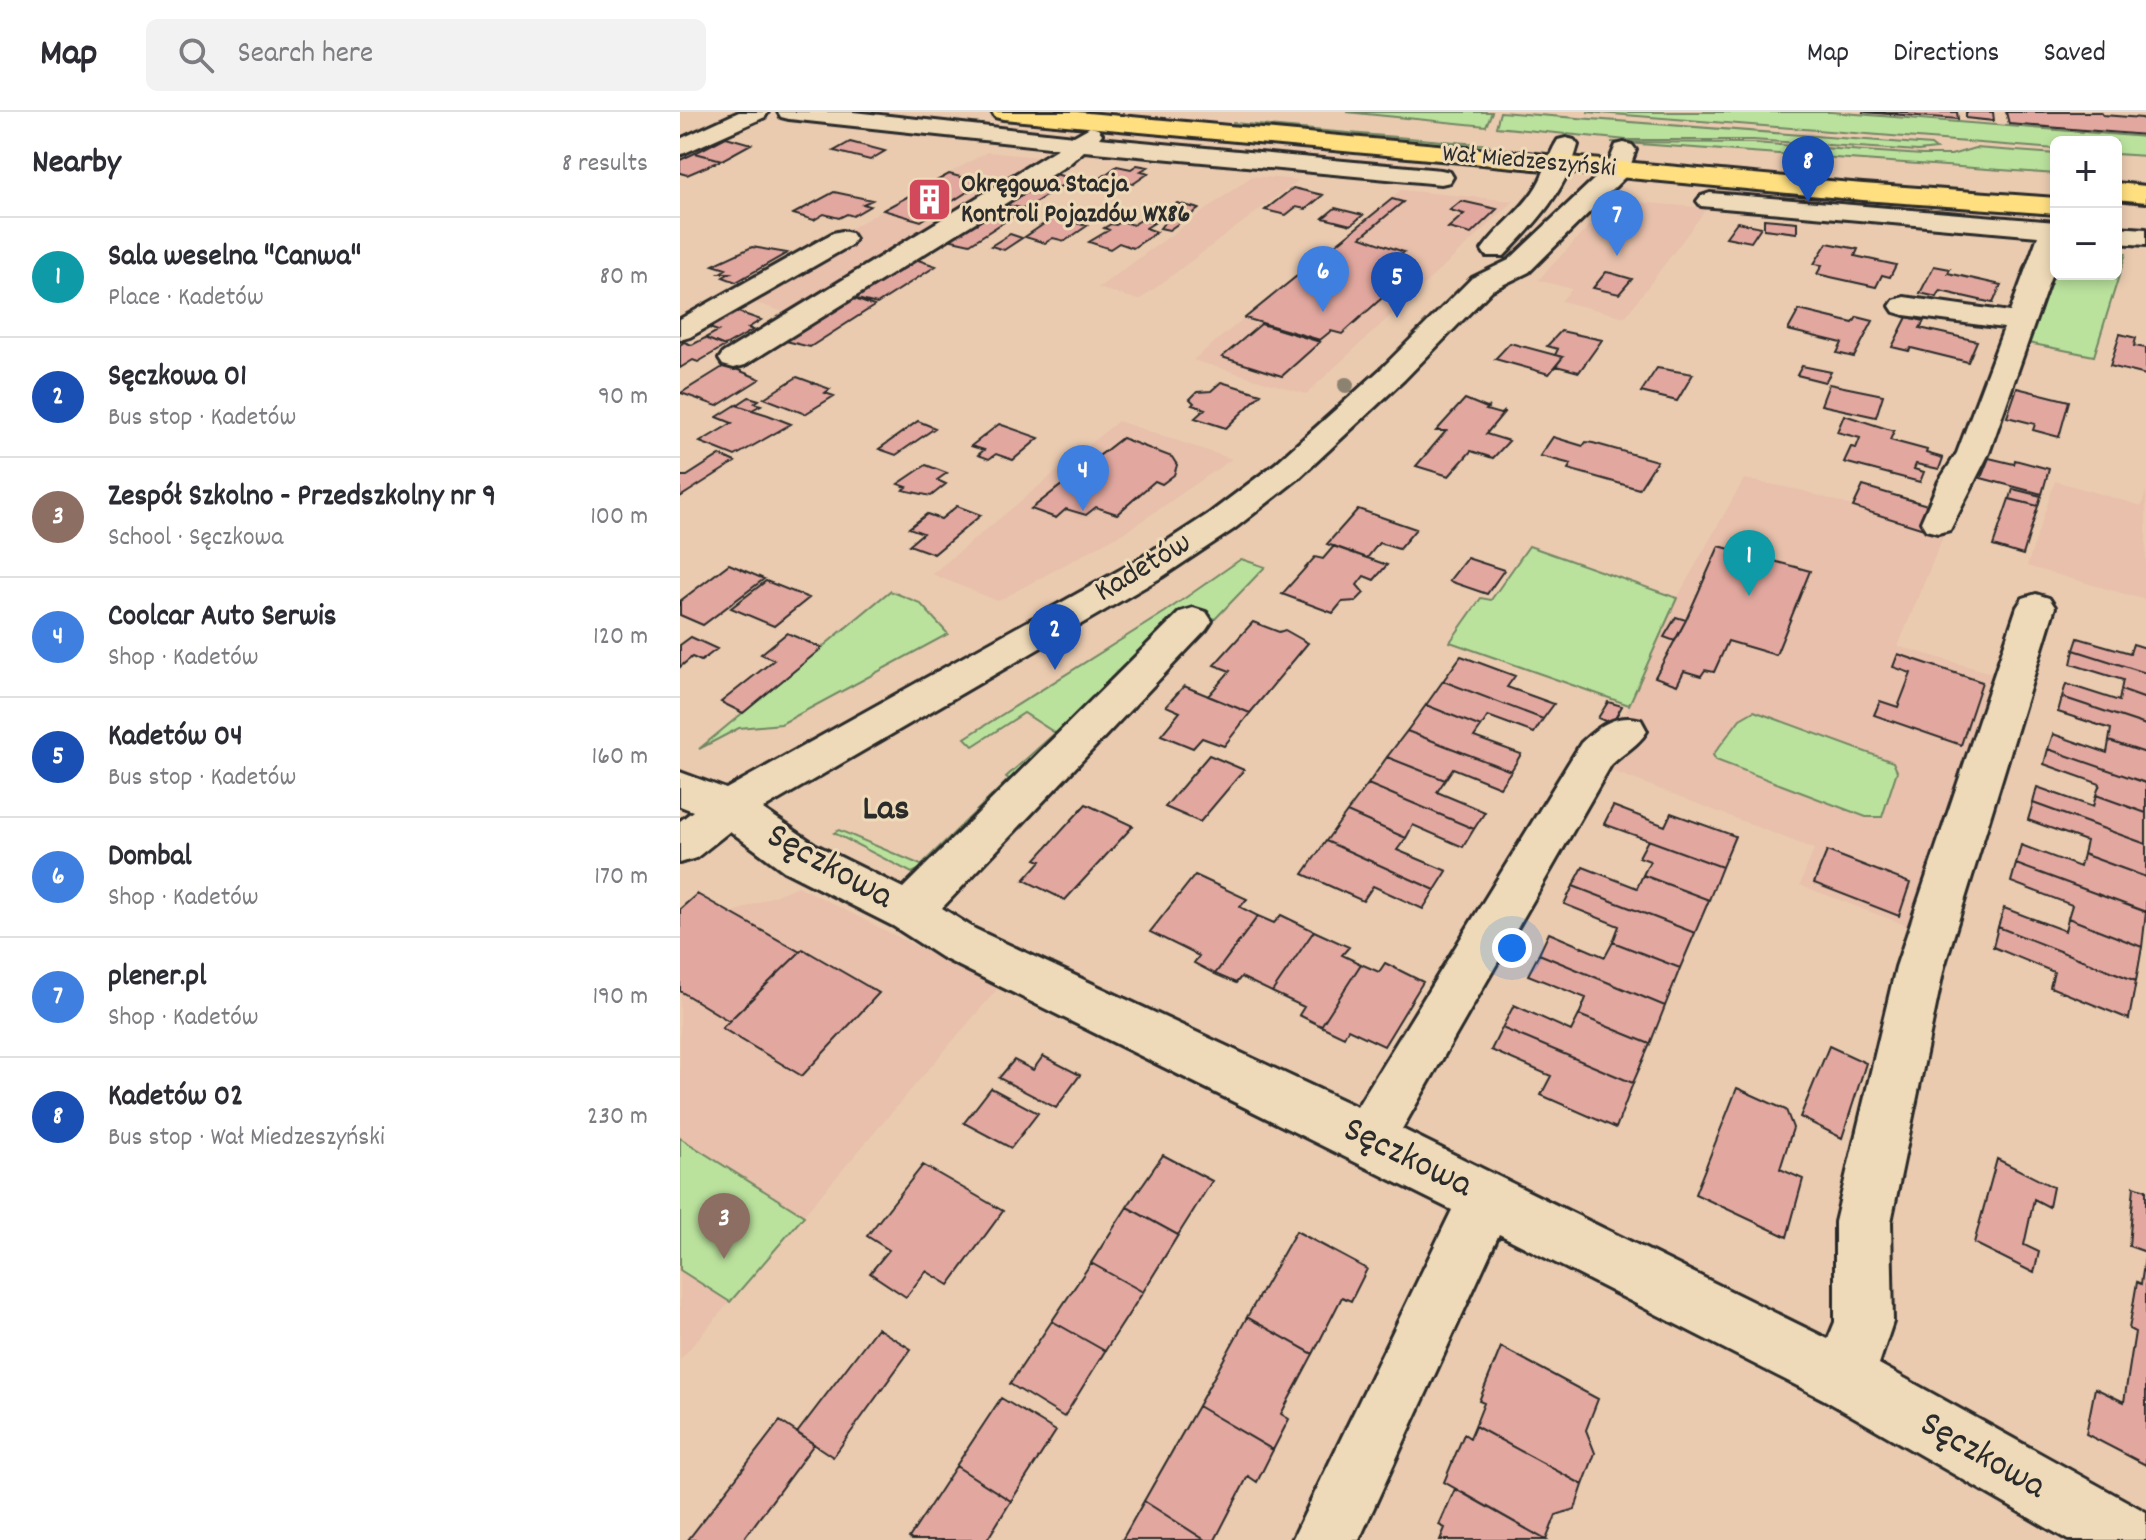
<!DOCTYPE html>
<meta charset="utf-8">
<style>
:root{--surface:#fff;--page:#f2f2f3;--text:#2b2b33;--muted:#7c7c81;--line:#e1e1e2;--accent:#2563eb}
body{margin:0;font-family:Dekko,sans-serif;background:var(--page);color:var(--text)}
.controls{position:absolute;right:24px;top:24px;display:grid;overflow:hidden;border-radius:12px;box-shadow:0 4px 12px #0003}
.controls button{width:72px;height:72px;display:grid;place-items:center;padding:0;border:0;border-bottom:2px solid var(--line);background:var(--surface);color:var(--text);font:40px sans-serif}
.you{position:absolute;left:832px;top:836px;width:28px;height:28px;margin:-20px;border:6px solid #fff;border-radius:50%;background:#1a73e8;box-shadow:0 0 0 12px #1a73e833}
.badge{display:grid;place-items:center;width:52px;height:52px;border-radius:50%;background:var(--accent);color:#fff;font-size:26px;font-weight:700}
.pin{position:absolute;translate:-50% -66px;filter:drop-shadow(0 2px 4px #0008)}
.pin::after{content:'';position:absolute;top:42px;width:28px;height:24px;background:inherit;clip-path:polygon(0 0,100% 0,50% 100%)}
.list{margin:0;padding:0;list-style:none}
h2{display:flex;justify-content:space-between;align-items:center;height:104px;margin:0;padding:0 32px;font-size:34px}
h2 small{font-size:26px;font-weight:400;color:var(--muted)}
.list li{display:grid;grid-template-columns:52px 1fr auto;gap:24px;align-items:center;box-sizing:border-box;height:120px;padding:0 32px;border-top:2px solid var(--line)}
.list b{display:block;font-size:30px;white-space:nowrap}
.list p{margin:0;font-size:26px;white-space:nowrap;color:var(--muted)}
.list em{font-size:26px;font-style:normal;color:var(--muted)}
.icon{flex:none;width:44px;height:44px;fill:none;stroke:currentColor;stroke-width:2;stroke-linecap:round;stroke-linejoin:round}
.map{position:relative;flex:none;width:1466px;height:1428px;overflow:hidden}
header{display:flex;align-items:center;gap:48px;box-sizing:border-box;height:112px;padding:0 40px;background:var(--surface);border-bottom:2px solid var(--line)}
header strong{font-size:38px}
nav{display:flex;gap:44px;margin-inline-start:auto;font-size:28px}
.search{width:560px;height:72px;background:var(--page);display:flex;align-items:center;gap:20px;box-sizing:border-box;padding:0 28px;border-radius:12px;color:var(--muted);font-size:30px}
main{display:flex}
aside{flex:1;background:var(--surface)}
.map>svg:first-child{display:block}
.built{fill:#e8c0ab}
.green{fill:#bae29d;stroke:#728664;stroke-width:2}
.building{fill:#e2a89f;stroke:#2b2b2b;stroke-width:2}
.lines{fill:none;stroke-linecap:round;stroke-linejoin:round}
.minor-casing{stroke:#2b2b2b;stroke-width:6}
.major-casing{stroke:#2b2b2b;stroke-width:6}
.minor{fill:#eedab8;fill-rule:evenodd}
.major{fill:#ffdf80;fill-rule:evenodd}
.tree{fill:#8c8270}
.labels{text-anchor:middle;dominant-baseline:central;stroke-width:6;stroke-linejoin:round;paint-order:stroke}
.far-street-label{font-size:26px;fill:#2b2b2b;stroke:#eedab8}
.far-poi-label{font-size:26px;font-weight:bold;fill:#2b2b2b;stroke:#eedab8;text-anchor:start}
.street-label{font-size:32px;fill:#2b2b2b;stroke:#eedab8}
.quarter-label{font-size:36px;font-weight:bold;fill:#2b2b2b;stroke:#eedab8}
.near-street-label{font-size:38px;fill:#2b2b2b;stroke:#eedab8}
</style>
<header>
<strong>Map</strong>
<div class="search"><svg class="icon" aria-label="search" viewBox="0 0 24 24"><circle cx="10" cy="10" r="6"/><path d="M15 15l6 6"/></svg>Search here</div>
<nav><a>Map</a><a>Directions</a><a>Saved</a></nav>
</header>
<main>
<aside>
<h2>Nearby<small>8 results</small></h2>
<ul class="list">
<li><span class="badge" style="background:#0f9aa8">1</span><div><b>Sala weselna &quot;Canwa&quot;</b><p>Place · Kadetów</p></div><em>80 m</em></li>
<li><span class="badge" style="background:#1a4fb4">2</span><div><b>Sęczkowa 01</b><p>Bus stop · Kadetów</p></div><em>90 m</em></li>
<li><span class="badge" style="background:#8d6e63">3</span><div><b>Zespół Szkolno - Przedszkolny nr 9</b><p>School · Sęczkowa</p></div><em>100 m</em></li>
<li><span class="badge" style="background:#3f7fe0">4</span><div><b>Coolcar Auto Serwis</b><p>Shop · Kadetów</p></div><em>120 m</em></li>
<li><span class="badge" style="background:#1a4fb4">5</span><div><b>Kadetów 04</b><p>Bus stop · Kadetów</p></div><em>160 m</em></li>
<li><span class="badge" style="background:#3f7fe0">6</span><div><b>Dombal</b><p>Shop · Kadetów</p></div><em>170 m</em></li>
<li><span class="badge" style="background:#3f7fe0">7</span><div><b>plener.pl</b><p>Shop · Kadetów</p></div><em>190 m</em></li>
<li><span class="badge" style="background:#1a4fb4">8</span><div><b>Kadetów 02</b><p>Bus stop · Wał Miedzeszyński</p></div><em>230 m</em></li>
</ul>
</aside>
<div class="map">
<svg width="1466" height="1428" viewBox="0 0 1466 1428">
<rect width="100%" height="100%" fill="#eacbb0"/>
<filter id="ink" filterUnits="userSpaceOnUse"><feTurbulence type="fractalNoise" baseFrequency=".0125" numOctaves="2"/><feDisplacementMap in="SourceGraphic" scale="16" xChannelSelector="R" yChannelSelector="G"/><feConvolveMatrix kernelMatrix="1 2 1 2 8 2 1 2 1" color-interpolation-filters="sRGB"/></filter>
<g filter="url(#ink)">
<path class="built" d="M307 40 367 46 113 203 52 183Z
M572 64 619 68 459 188 418 176Z
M721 78 834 89 626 282 513 248Z
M934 88 1027 96 945 205 881 189 892 177 858 168Z
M438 309 552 347 450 417 318 489 252 462Z
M1064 367 1120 378 1264 422 1218 534 1311 561 1228 814 1120 773 1134 737 925 656 949 593 997 486Z
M1375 369 1462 394 1466 379V488L1347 454Z
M118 774 318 876 0 1248V797L17 782 52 801Z"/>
<path class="green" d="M666 0H812L806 14Z
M820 0 1251 33 1256 37 1238 39 1073 28H947L816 15Z
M907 0H1151L1466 25V44L1436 42V30H1376V37Z
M553 11 809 33 807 39 550 15Z
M931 30 1073 31 1242 43H1271L1295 36 1376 42V62Z
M1436 140 1446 141 1414 244 1343 230 1376 141V162H1436Z
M849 434 997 486 949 593 770 530 801 486 811 488Z
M561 447 585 455 535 507 506 496 255 750 232 761 154 721 159 718 241 753 329 667 326 665 375 621 344 601 293 634 285 626 485 500Z
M210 479 240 491 268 522 101 612 59 616 19 637Z
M1074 599 1213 650 1217 659 1202 705H1186L1036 648 1033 643 1060 607Z
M0 1026 124 1104 50 1190 0 1158Z"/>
<path class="building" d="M1182 0H1277L1278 7Z
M1286 0H1313L1314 9 1286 6Z
M1326 0H1421L1423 3 1462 6 1466 8V23L1329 12Z
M46 25 71 32 42 48 15 41Z
M170 30 205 39 190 48 154 39Z
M15 41 42 48 7 63 0 61V48Z
M457 53 468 55 461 59 469 61 453 72 421 66 437 54 451 57Z
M369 60 392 67 345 97 318 91Z
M269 62 288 67 292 64 303 70 241 109 203 98Z
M613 76 643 83 626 97 616 95 606 103 585 98Z
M154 80 192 88 183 92 190 94 173 104 167 102 159 106 144 102 134 108 113 102Z
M712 87 723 90 681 125 724 140 699 161 723 167 662 222 651 219 640 228 565 206Z
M781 89 817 97 791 122 768 116 784 102 770 98Z
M318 91 341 99 290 132 263 126Z
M497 91 519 97 489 118 480 116 488 106 480 104Z
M655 96 683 103 671 113 643 106Z
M374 105 407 114 385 129 373 126 365 131 345 125Z
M1084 107 1117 110V121L1084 117Z
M461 108 474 111 466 116 477 120 453 136 439 131 430 137 409 130 429 118 424 116 431 112 436 113 442 109 453 113Z
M1057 110 1081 115 1071 130 1046 125Z
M330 122 342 126 324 138 311 134Z
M1147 131 1178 137 1175 144 1216 153 1210 165 1202 163 1196 175 1137 162 1142 153 1134 152Z
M72 135 107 141 56 170 43 165 50 161H40L46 157 33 153Z
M232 146 256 154 197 192 169 185Z
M1254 154 1270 157 1268 161 1321 173 1313 191 1260 179 1257 185 1240 181Z
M926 160 931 161 952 167 939 182 913 176Z
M169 185 194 194 130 235 102 228Z
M1119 198 1173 211 1177 205 1193 209 1174 245 1157 241 1162 231 1108 218Z
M55 199 81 208 68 216 73 218 45 234 25 226 38 219 29 216Z
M1227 205 1244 209 1240 216 1297 229 1288 250 1231 236 1229 239 1212 235Z
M581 212 640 230 602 264 542 245Z
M881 219 922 228 899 260 876 254 883 245 875 243 878 237 867 234Z
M1440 222 1456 226 1454 234 1466 236V263L1430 254Z
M25 226 45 234 18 250 13 248 0 256V233L4 230 12 233Z
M830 231 875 243 883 245 869 262 815 247Z
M46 253 80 267 37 294 1 281Z
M1122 254 1151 260 1145 270 1117 263Z
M977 256 1013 262 997 289 961 280Z
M117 265 150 277 145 281 154 284 125 302 84 286Z
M541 270 581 282 546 316 515 306 525 297 512 293 514 291 510 287 517 280 531 279Z
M1149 272 1203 283 1196 305 1141 293Z
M1337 276 1389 289 1379 325 1353 318 1355 312 1327 305Z
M69 285 79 288 75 291 81 293 72 298 57 293Z
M785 287 807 296 810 294 806 298 820 302 825 299 806 322 829 329 813 346 791 339 769 364 736 354 766 319H756Z
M56 293 88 303 111 312 55 344 20 330 52 311 37 305Z
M1164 303 1214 319 1210 328 1247 338 1246 341 1263 346 1259 357 1236 352 1234 357 1244 360 1240 370 1164 350 1171 335 1176 336 1180 326 1157 320Z
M238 309 255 316 216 343 199 337Z
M319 312 359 326 333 348 316 342 309 347 298 343 304 338 291 334Z
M873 325 903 334 906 330 913 331 977 349 959 377 888 357 891 352 860 344Z
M442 326 492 345 497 353 494 363 482 372 475 369 437 402 416 395 406 403 386 397 376 406 351 397Z
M40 343 55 350 0 385V364H7Z
M1309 346 1334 352 1335 348 1369 357 1362 382 1301 366Z
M246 353 267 361 257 368 266 372 251 384 223 378 227 375 218 372Z
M1183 374 1254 395 1244 417 1173 395Z
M1333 377 1361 384 1358 394 1330 387Z
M1329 387 1358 394 1343 443 1313 434Z
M277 394 301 403 254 442 229 433 243 421 229 416 247 402 261 407Z
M678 397 736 417 719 437 699 431 687 446 647 432Z
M654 434 707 453 694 468 684 464 677 473 684 481 676 489 662 490 653 501 602 482 635 445 643 447Z
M1039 434 1130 459 1096 543 1048 529 1034 560 1025 558 1021 564 1004 559 997 573 975 565 1006 508Z
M787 446 824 458 807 482 769 469Z
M49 452 84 467 23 513 0 503V489Z
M86 469 129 486 94 514 51 496Z
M996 505 1006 508 995 529 984 525Z
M573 510 599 520 605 518 628 531 570 601 528 584 550 559 534 553Z
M107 521 142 536 63 601 41 590 94 548 81 542Z
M11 525 37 537 21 549 12 545 0 555V533Z
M1398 526 1450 541 1453 532 1466 536V561L1394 538Z
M1394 538 1466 561V587L1441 578 1443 568 1391 552Z
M1218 542 1302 570 1281 633 1194 603 1200 589 1218 595 1231 561 1213 555Z
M781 544 835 564 827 575 874 592 863 607 763 569Z
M763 569 863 607 854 621 808 604 801 615 746 593Z
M1386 572 1439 589 1441 578 1466 587V613L1382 585Z
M504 574 570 601 544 634 522 626 513 636 481 623 500 600 486 594Z
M1382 585 1466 613V641L1429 629 1431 617 1378 600Z
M928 590 942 594 932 612 918 606Z
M746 593 801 615 794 625 841 642 831 659 727 619Z
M727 619 831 659 820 675 773 656 765 668 707 645Z
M1373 622 1427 641 1429 629 1466 641V671L1368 637Z
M1368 637 1466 671V701L1416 683 1420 672 1364 652Z
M529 643 564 658 520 710 485 695Z
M707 645 765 668 757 680 805 700 794 717 688 672Z
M688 672 794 717 783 735 733 713 726 726 667 700Z
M1357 675 1413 695 1416 683 1466 701V732L1353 691Z
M1353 691 1466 732V765L1403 742 1406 729 1348 708Z
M406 692 453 714 385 788 344 768 361 749 356 747Z
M933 694 985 714 991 701 1055 724 1042 755 924 712Z
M667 700 726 726 717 738 767 759 755 778 646 729Z
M968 728 1042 755 1029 788 963 763 970 749 959 745Z
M646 729 755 778 743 797 693 774 683 789 623 762Z
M1341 733 1400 755 1403 742 1466 765V800L1336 752Z
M1147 739 1230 771 1219 804 1134 771Z
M1336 752 1466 800 1462 835 1388 806 1392 793 1331 770Z
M903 755 957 776 963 763 1029 788 1015 821 893 774Z
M515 763 567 787 560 795 578 804 535 862 514 851 519 844 470 820Z
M893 774 1015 821 1000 856 933 830 939 814 884 792Z
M17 782 120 840 49 909 0 879V797Z
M1324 796 1385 819 1388 806 1462 835 1456 869 1318 815Z
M601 803 634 819 592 880 561 865 556 871 535 862 578 804 594 811Z
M1318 815 1456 869 1449 907 1370 875 1374 860 1313 835Z
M634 819 669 835 662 843 681 852 641 914 619 903 624 895 592 880Z
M869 821 925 845 933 830 1000 856 985 894 859 842Z
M123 837 199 881 122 964 42 916Z
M859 842 985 894 970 932 899 903 906 886 848 863Z
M705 851 743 870 704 934 668 917 664 925 641 914 681 852 699 860Z
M834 893 891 919 899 903 970 932 953 971 822 916Z
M822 916 953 971 936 1016 861 983 871 964 811 938Z
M1149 934 1186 951 1162 1026 1120 1005Z
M363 944 400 963 376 996 319 966 334 948 353 958Z
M311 976 358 1001 331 1036 284 1011Z
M1057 976 1106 998 1113 1016 1100 1057 1123 1067 1107 1125 1015 1082Z
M483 1043 532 1069 498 1123 447 1095Z
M1317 1047 1373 1075 1369 1095 1354 1087 1344 1133 1359 1140 1354 1161 1294 1131Z
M243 1053 323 1099 269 1173 246 1159 226 1185 190 1161 209 1138 187 1124Z
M1454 1074 1466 1078V1140L1449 1134Z
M447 1095 498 1123 463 1180 411 1151Z
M616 1119 687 1157 671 1189 662 1185 633 1242 567 1205Z
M1466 1139V1353L1406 1322 1415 1276 1444 1290 1455 1220 1449 1217 1457 1170 1461 1172Z
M411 1151 463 1180 425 1239 372 1209Z
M567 1205 633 1242 601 1302 609 1307 593 1338 518 1294Z
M372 1209 425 1239 384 1305 330 1272Z
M197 1216 231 1237 153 1345 117 1321Z
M821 1235 918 1287 906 1318 915 1341 903 1373 795 1314 804 1291 799 1289Z
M321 1286 376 1319 331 1389 276 1354Z
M518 1294 593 1338 577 1370 568 1364 535 1428H525L464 1389Z
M100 1309 134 1332 63 1428H8Z
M795 1314 903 1373 895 1397 876 1403 866 1428 764 1370 784 1322 790 1326Z
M276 1354 331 1389 307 1428H232L229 1426Z
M775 1377 866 1428H760L765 1416 759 1413Z
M464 1389 525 1428H442Z"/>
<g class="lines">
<defs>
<path id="minor" d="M59 0H88L85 5 0 43V27Z
M98 0H173L394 24 410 15 418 17 422 22 419 26 761 58 770 60 773 65 770 70 761 72 404 39 389 52 65 253 54 256 43 253 39 247 43 241 378 36 109 7 101 5Z
M886 26 894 28 898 33C886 79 857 110 824 144H806L802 138C816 117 838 102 853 80 865 64 867 44 878 28Z
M944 31 952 33 956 38 947 63 849 160 812 178 724 268 619 366 554 417 482 465 83 697 136 733 223 776 500 500 513 496 526 500 532 509 526 518 262 796 295 817 677 995 901 631C919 614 936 601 961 608L967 619C959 633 943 641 931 653L722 1017 1148 1227 1155 1210V1110L1216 855 1337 495 1343 486 1356 482 1369 486 1375 495 1264 855 1211 1110 1213 1210 1199 1252 1466 1400V1428H1388L1143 1287 819 1122 679 1428H612L772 1098 261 845 213 814 104 759 50 719 16 746 0 751V709L13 699 0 694V660L46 677 456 449 530 401 595 352 702 256 792 166 829 148 927 55 936 33Z
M1030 81 1376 110V150L1309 341 1270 418 1258 421 1246 418 1241 410 1259 369 1277 341 1324 216 1224 203 1214 200 1210 194 1214 188 1224 185 1330 200 1358 124 1021 94 1017 89 1021 84Z
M1436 115 1466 117V133L1436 131Z
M162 119 171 121 175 127 171 133 10 225 0 228V207L153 121Z"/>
<path id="major" d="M312 0H397L1183 72 1376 86V102L1183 88 323 7 315 5Z
M1436 71 1466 74V90L1436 87Z"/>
</defs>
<use href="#minor" class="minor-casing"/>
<use href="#major" class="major-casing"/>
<use href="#minor" class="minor"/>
<use href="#major" class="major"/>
</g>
<circle class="tree" cx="666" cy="273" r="8"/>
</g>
<defs>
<symbol id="building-square" viewBox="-11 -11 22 22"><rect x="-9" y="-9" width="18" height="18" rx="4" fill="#d1495b" stroke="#eedab8"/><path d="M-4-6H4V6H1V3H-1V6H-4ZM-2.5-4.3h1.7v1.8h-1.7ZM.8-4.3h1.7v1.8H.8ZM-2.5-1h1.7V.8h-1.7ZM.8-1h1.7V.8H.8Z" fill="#fff"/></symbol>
</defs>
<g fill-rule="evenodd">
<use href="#building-square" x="224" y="62" width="51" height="51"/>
</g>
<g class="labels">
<g class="far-street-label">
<text transform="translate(849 50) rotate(5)">Wał Miedzeszyński</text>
</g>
<g class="far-poi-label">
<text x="281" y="73">Okręgowa Stacja<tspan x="281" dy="30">Kontroli Pojazdów WX86</tspan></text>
</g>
<g class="street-label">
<text transform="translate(464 457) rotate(-31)">Kadetów</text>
</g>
<g class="quarter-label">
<text x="206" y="699">Las</text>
</g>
<g class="near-street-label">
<text transform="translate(149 756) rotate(29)">Sęczkowa</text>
<text transform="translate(727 1047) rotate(26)">Sęczkowa</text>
<text transform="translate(1302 1345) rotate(30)">Sęczkowa</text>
</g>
</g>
</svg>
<div class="controls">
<button>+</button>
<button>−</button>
</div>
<div class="you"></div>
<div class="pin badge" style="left:1069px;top:484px;background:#0f9aa8">1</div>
<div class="pin badge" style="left:375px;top:558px;background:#1a4fb4">2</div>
<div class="pin badge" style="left:44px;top:1147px;background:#8d6e63">3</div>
<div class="pin badge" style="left:403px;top:399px;background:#3f7fe0">4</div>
<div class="pin badge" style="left:717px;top:206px;background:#1a4fb4">5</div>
<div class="pin badge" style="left:643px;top:200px;background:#3f7fe0">6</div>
<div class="pin badge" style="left:937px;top:144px;background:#3f7fe0">7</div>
<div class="pin badge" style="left:1128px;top:90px;background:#1a4fb4">8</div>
</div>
</main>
